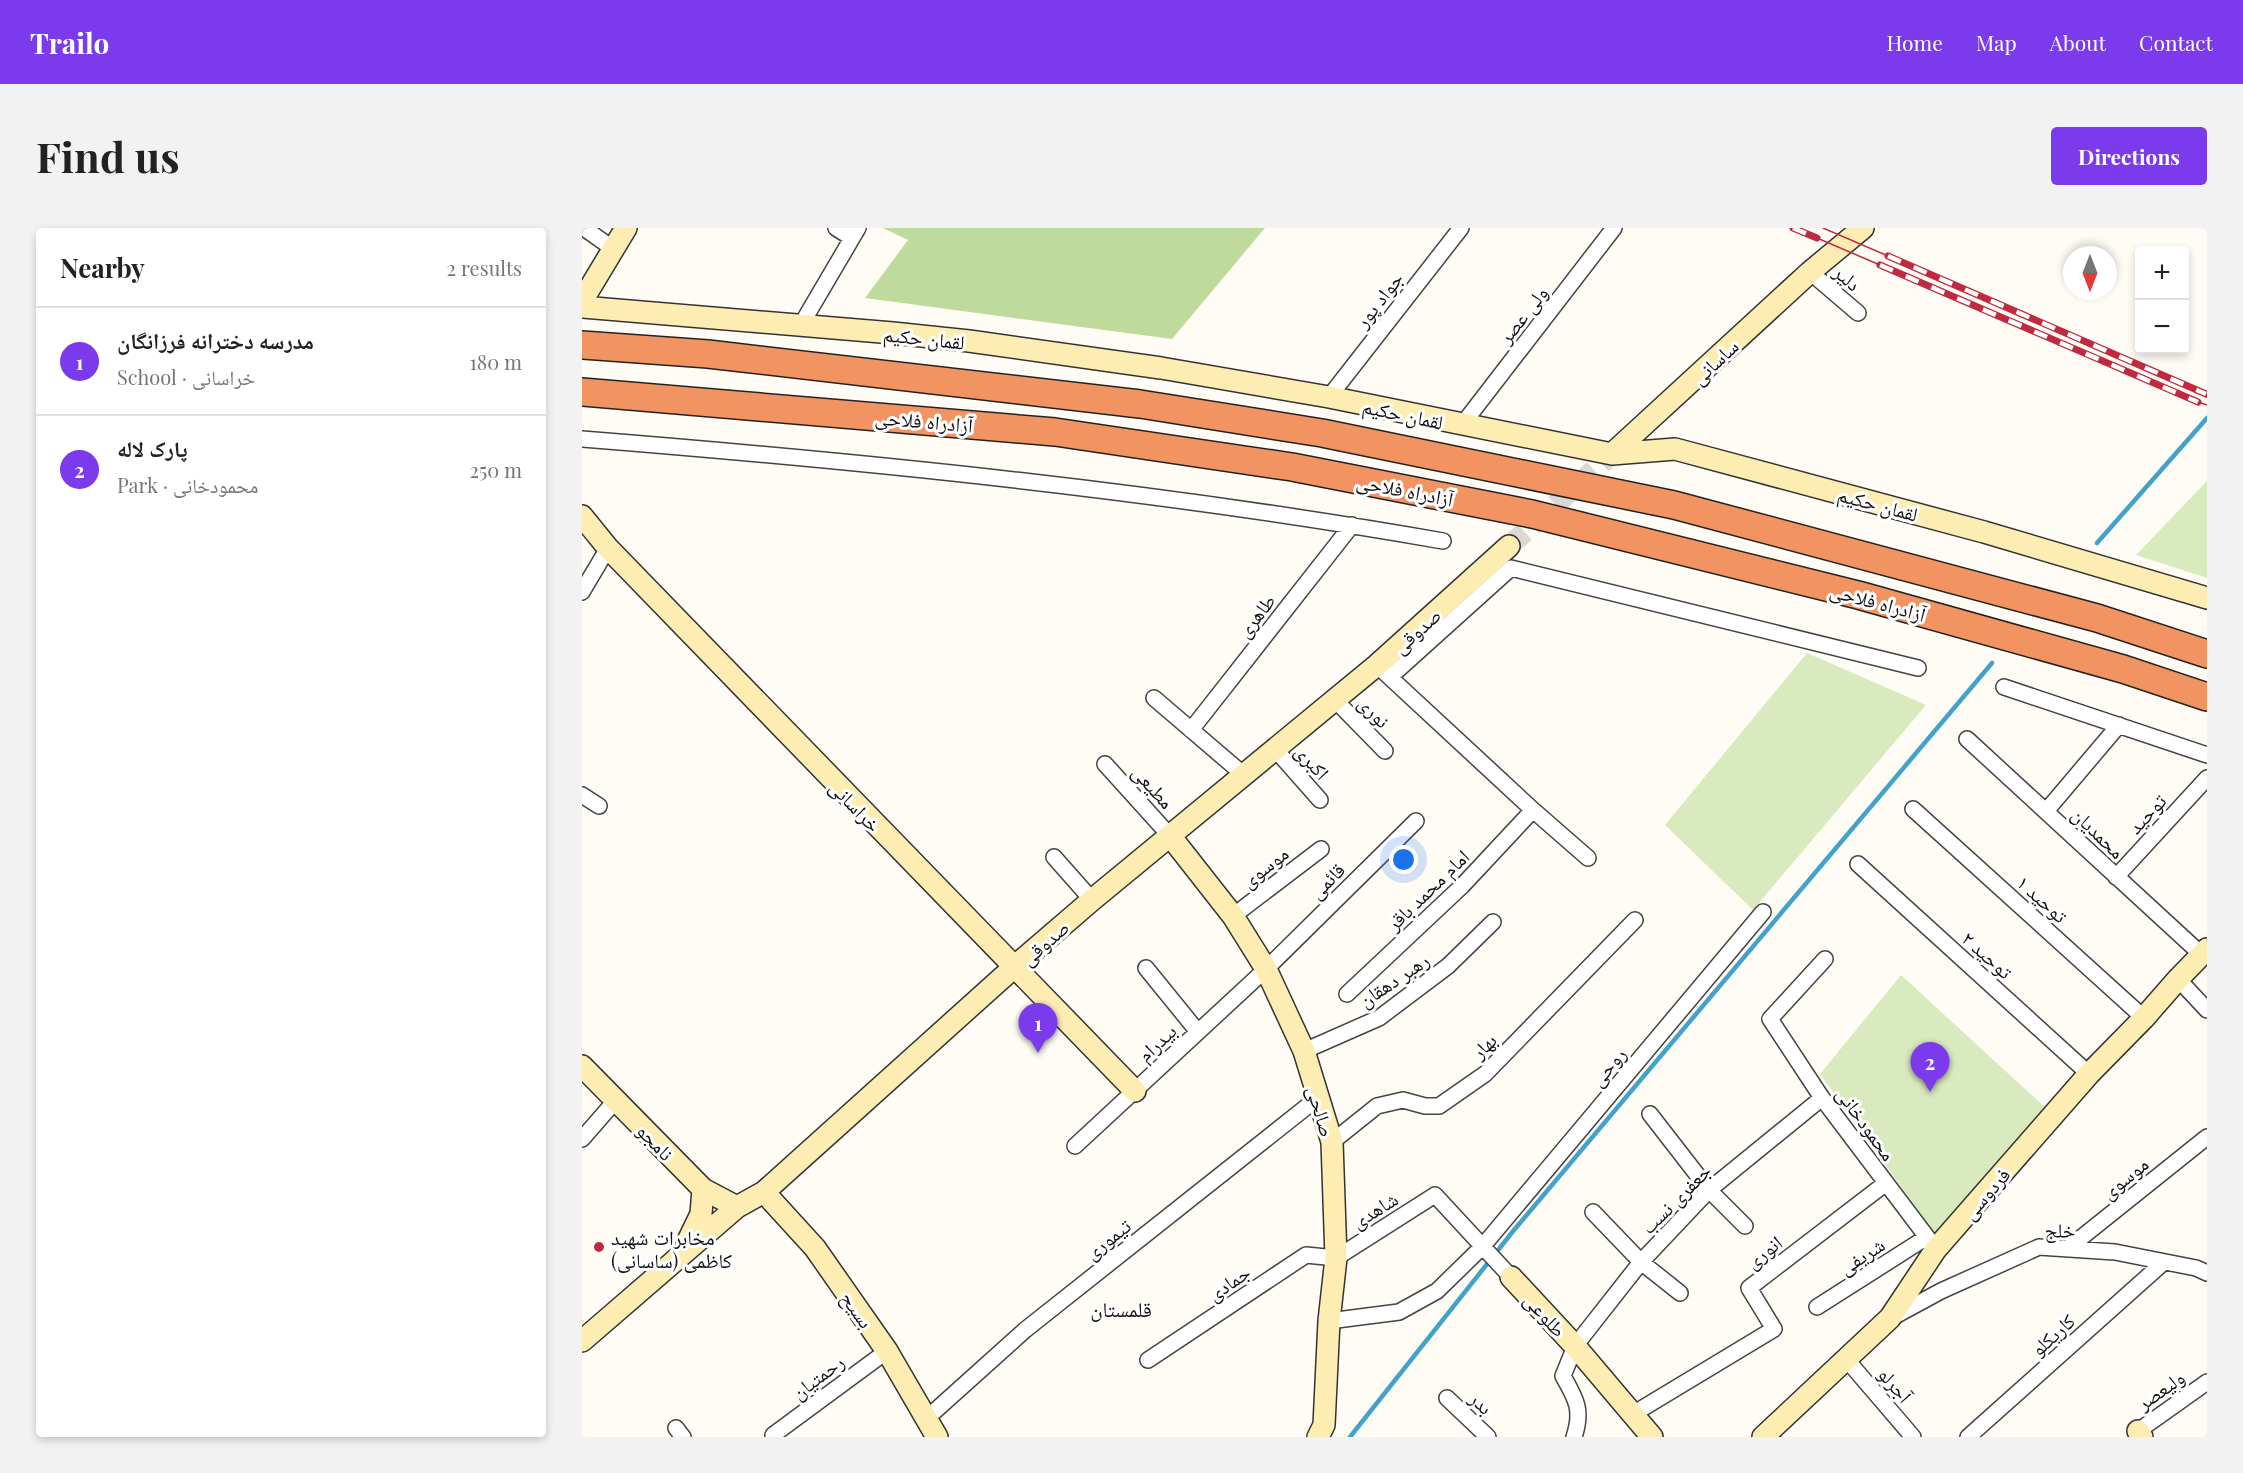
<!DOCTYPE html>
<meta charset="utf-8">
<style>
:root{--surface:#fff;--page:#f2f2f2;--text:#222;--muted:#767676;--line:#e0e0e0;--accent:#7c3aed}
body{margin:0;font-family:"Playfair Display","Noto Naskh Arabic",serif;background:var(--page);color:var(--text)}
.controls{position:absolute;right:18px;top:18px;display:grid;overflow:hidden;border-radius:6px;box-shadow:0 3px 9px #0003}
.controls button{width:54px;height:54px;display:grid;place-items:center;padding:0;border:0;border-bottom:2px solid var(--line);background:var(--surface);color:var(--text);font:30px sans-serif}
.compass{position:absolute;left:1481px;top:18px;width:54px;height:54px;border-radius:50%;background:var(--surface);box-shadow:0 3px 9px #0003;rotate:180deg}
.you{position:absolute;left:822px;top:632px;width:21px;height:21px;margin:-15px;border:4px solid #fff;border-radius:50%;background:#1a73e8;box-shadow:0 0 0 9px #1a73e833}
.badge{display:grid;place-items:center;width:39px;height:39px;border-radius:50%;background:var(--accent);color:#fff;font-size:20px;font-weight:700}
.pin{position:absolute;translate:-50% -50px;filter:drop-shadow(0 2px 3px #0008)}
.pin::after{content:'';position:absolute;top:32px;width:21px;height:18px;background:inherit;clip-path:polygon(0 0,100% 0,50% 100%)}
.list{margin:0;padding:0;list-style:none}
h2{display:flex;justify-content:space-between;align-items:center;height:78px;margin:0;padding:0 24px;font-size:26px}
h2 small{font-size:20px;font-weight:400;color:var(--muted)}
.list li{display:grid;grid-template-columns:39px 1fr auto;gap:18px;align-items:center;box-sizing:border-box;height:108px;padding:0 24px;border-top:2px solid var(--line)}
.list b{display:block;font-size:22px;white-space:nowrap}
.list p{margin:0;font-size:20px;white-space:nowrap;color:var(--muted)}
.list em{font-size:20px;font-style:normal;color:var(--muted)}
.map{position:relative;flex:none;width:1625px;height:1209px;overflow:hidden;border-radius:6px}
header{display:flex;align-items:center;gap:36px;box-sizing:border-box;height:84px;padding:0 30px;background:var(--accent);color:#fff}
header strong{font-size:28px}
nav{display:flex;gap:33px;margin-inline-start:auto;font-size:21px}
.intro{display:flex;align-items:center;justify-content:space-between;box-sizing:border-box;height:144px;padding:0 36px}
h1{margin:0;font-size:42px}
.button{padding:15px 27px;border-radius:6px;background:var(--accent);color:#fff;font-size:21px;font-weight:700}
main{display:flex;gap:36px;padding:0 36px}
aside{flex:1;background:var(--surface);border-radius:6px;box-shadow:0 3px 9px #0003}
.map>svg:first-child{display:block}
.green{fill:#d9eabe}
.forest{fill:#bfda9d}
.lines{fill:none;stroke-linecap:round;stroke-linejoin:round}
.stream{stroke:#43a2cb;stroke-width:4.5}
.secondary-tunnel{stroke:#dbd9d3;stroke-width:21;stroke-dasharray:21 10;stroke-linecap:butt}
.street-casing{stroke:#444;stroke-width:18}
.secondary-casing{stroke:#333;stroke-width:24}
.highway-casing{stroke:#222;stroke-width:30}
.street{stroke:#fff;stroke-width:15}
.secondary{stroke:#fdedb2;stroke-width:21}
.highway{stroke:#f19461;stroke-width:27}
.tram{stroke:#bf2a41;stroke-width:1.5}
.rail-casing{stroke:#bf2a41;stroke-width:7}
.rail{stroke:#fff;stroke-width:4.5;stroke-dasharray:14;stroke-linecap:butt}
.poi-dot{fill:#bf2a41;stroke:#fff;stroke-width:2}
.labels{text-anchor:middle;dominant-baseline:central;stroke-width:6;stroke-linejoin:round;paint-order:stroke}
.street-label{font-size:20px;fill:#111;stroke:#fff}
.poi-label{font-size:20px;fill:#111;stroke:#fff;text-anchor:start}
.neighbourhood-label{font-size:21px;fill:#111;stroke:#fff}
</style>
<header>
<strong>Trailo</strong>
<nav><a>Home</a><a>Map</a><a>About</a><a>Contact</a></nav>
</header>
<div class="intro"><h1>Find us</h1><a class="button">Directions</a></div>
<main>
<aside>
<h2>Nearby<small>2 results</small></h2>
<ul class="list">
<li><span class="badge">1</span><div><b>مدرسه دخترانه فرزانگان</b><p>School · خراسانی</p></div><em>180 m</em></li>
<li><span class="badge">2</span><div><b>پارک لاله</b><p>Park · محمودخانی</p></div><em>250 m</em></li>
</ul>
</aside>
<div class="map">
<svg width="1625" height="1209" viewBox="0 0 1625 1209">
<rect width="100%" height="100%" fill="#fffcf5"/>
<path class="green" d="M1625 253V350L1554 327Z
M1225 425 1344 477 1171 682 1083 597Z
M1319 747 1466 882 1356 1010 1238 846Z"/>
<path class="forest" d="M301 0H683L590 111 283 70 326 12Z"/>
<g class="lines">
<path class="stream" d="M1515 315 1625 190
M768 1209 932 1002 1410 435"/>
<path class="secondary-tunnel" d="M927 318 1030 226"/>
<defs>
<path id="street" d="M2 0 30 20
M254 0 270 10
M1228 44 1276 85
M219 97 276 0
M747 169 879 0
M880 197 1032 0
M0 211C288 234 576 263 861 313
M0 364 26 320
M801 443 951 582 1006 630
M808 449 929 340 1336 440
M1422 459 1625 527
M572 470 662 547
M753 472 803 523
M609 502 770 297
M1385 511 1620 727
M693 521 738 572
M523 536 589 609
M0 567 17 578
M1331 581 1562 790
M1465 582 1537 497
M472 629 510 672
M1276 636 1507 846
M1534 649 1625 550
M651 688 739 621
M1243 731 1188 791 1240 870 1354 1021
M564 740 616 804
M1596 751 1625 782
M765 766 880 658 951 582
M722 823 797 790 866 738 911 694
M1068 886 1127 962 1163 998
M0 911 34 872
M750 914 795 878 821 872 843 878H857L903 846 1053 692
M493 918 684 741 834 593
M1011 984 1059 1034 1098 1065
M1485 1021 1625 909
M1235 1079 1345 1009
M1311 1089 1359 1063 1457 1019 1533 1024 1614 1040 1625 1045
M747 1093 817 1084 855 1063 900 1019 1181 684
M566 1132 724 1027 754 1030 853 967 929 1049
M1265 1132 1331 1209
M865 1170 906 1209
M1051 1186 1192 1101 1167 1060 1304 955
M344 1191 443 1102 737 869
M94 1200 101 1209
M1556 1203 1625 1154
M191 1207 305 1123
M992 1209C1001 1182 994 1171 981 1148L993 1118 1059 1034 1127 962 1240 870
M1386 1209 1582 1034"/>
<path id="secondary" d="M0 73 44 0
M0 79 311 105 387 113 579 140 747 169 1030 226 1093 221 1402 304 1625 370
M1030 226 1228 44 1281 0
M0 288 26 320 553 863
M589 609 651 688 684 741 722 823 750 914 754 1030 747 1093 742 1197 736 1209
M0 838 121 961 155 979
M182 964 233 1020 305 1123 355 1209
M104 1017 119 986 121 961
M929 1049 993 1118 1070 1209
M0 1113 155 979 182 964 431 740 510 672 795 437 927 318
M1556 1203 1560 1209
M1181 1209 1308 1090 1354 1021 1507 846 1562 790 1596 751 1625 721"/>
<path id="highway" d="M0 117 126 126 558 176 740 205 1092 277 1515 390 1625 426
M0 164 473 204 710 239 950 286 1276 367 1541 441 1625 469"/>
</defs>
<use href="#street" class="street-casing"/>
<use href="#secondary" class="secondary-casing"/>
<use href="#highway" class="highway-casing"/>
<use href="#street" class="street"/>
<use href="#secondary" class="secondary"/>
<use href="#highway" class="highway"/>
<path class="tram" d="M1241 0 1306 28
M1235 10 1298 37
M1624 166H1625
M1616 174 1625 177"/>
<defs>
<path id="rail" d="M1211 0 1235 10
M1306 28 1624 166
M1298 37 1616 174"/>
</defs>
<use href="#rail" class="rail-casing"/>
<use href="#rail" class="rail"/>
</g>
<circle class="poi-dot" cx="17" cy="1019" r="6"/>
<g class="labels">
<g class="street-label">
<text transform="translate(1266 49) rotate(41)">دلیر</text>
<text transform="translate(796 71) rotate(-52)">جواد پور</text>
<text transform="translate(940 86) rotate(-52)">ولی عصر</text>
<text transform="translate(342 109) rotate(6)">لقمان حکیم</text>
<text transform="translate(1132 133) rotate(-43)">ساسانی</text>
<text transform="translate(821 185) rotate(12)">لقمان حکیم</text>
<text transform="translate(342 192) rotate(5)">آزادراه فلاحی</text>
<text transform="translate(823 261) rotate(11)">آزادراه فلاحی</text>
<text transform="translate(1296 275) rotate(15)">لقمان حکیم</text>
<text transform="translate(1296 373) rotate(15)">آزادراه فلاحی</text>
<text transform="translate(673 387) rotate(-52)">طاهری</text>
<text transform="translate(834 402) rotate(-42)">صدوقی</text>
<text transform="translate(793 483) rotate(46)">نوری</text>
<text transform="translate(731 533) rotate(48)">اکبری</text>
<text transform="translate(572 558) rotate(48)">مطیعی</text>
<text transform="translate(274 577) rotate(46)">خراسانی</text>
<text transform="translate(1564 585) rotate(-47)">توحید</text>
<text transform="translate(1517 604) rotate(44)">محمدیان</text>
<text transform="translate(682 638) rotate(-38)">موسوی</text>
<text transform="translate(744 652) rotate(-45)">قائمی</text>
<text transform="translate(845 661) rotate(-44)">امام محمد باقر</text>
<text transform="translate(1461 670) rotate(42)">توحید ۱</text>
<text transform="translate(462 714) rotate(-41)">صدوقی</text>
<text transform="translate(1406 726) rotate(42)">توحید ۲</text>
<text transform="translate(811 751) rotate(-34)">رهبر دهقان</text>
<text transform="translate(574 814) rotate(-43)">بیدرام</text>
<text transform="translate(901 817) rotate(-45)">بهار</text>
<text transform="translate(1025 838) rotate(-50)">روحی</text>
<text transform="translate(740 883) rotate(74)">صالحی</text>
<text transform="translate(1285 895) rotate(54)">محمودخانی</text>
<text transform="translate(74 913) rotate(46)">نامجو</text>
<text transform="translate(1542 949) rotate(-39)">موسوی</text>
<text transform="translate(1403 965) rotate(-49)">فردوسی</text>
<text transform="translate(1093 970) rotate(-45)">جعفری نسب</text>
<text transform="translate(792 981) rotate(-32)">شاهدی</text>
<text transform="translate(1478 1001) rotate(1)">خلج</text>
<text transform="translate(525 1010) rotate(-38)">تیموری</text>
<text transform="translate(1181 1023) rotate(-38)">انوری</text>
<text transform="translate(1279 1027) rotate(-33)">شریفی</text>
<text transform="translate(646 1054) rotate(-34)">جمادی</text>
<text transform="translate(276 1081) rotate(55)">بسیح</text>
<text transform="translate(964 1086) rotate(48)">طلوعی</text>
<text transform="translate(1470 1106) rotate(-42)">کاریکلو</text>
<text transform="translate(235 1148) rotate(-37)">رحمتیان</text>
<text transform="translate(1314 1156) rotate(49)">آجرلو</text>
<text transform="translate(1578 1161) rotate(-35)">ولیعصر</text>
<text transform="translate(900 1174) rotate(44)">بدر</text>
</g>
<g class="poi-label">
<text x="29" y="1008">مخابرات شهید<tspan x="29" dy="23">کاظمی (ساسانی)</tspan></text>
</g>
<g class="neighbourhood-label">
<text x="539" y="1080">قلمستان</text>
</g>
</g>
</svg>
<div class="controls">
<button>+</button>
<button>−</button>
</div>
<svg class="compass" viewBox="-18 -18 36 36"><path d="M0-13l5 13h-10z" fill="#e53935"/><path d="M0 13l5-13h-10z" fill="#767676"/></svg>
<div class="you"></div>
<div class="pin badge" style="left:456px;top:825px">1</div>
<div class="pin badge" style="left:1348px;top:864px">2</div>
</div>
</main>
